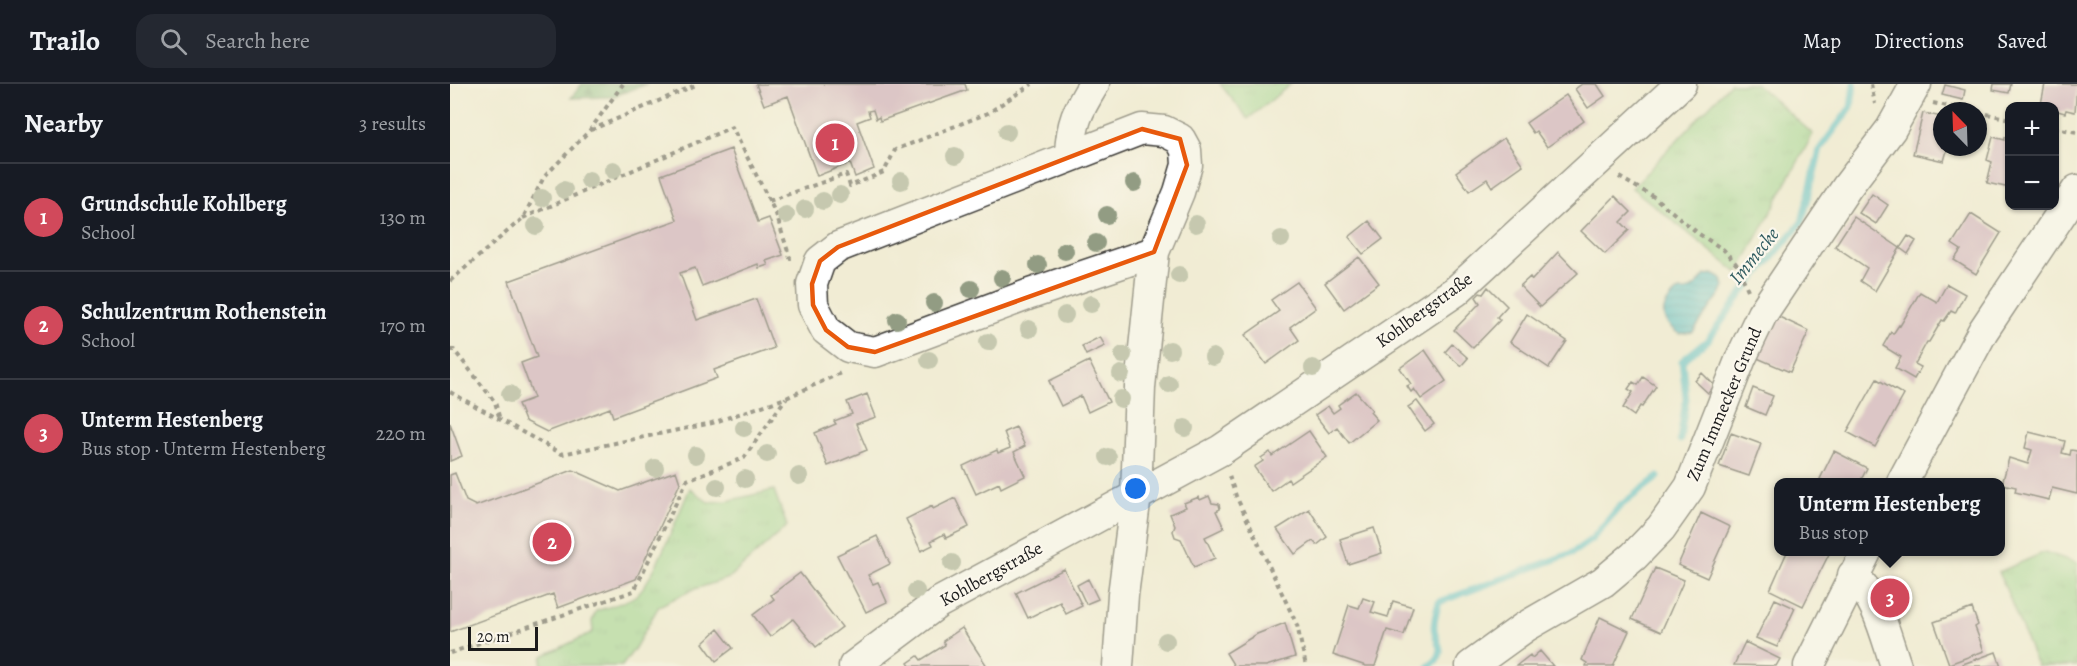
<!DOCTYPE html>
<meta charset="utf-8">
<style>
:root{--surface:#171b24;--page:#242831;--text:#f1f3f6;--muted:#9ea1a6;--line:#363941;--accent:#d1495b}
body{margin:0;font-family:Alegreya,serif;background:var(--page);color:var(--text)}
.controls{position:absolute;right:18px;top:18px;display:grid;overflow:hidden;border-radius:12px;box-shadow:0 2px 4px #0004}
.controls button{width:54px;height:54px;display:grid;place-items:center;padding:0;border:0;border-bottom:2px solid var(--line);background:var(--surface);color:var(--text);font:30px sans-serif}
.compass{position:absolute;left:1483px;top:18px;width:54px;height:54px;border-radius:50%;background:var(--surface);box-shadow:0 2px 4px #0004;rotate:337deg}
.scale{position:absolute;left:18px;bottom:15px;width:70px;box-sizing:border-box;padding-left:6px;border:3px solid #1c1c1c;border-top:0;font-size:16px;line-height:21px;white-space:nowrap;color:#1c1c1c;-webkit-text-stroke:4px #fbf7ec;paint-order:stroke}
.you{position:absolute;left:686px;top:405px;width:21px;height:21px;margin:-15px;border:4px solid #fff;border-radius:50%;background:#1a73e8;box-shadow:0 0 0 9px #1a73e833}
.badge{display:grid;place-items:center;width:39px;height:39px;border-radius:50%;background:var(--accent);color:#fff;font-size:20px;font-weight:700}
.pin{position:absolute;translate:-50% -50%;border:3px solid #fff;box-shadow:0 2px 6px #0006}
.popup{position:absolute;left:1324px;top:394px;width:231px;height:78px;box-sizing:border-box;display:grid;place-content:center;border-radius:12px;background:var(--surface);filter:drop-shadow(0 2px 4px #0005);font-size:20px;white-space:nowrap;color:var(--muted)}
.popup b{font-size:22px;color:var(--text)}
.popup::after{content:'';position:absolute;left:50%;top:100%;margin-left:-12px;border:12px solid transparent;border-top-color:var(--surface)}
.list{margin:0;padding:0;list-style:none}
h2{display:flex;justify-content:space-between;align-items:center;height:78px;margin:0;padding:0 24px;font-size:26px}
h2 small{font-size:20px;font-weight:400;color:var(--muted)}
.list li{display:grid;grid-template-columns:39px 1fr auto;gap:18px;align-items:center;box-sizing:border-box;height:108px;padding:0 24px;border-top:2px solid var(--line)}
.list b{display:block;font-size:22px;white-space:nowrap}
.list p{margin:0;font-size:20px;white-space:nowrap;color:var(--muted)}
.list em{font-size:20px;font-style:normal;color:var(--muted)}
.icon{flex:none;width:33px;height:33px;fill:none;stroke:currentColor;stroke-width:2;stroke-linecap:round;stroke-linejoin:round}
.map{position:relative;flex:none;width:1627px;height:582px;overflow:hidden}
header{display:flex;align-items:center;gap:36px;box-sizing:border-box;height:84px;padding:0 30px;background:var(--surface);border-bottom:2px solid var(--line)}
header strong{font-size:28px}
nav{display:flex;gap:33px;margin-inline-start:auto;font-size:21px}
.search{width:420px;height:54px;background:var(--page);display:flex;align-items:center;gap:15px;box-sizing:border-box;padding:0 21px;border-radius:18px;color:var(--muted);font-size:22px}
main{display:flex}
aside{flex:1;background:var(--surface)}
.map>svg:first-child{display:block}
.grass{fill:url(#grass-tufts);stroke:#577651;stroke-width:1.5}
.forest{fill:url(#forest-firs);stroke:#486748;stroke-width:1.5}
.water{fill:url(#water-rules);stroke:#366c72;stroke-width:1.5}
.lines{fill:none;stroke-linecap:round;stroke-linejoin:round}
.stream{stroke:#4fbbc9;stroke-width:7}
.building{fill:#c498b5}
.minor-casing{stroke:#3c3b38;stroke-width:33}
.path{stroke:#3c3b38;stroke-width:4;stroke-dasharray:4.5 4.5;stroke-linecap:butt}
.minor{stroke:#fff;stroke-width:30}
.tree{fill:#929c83}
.marked{fill:none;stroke:#e8590c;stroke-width:4.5;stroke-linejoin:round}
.labels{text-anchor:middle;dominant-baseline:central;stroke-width:4.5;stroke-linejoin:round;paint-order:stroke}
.street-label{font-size:18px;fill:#1c1c1c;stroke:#fbf7ec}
.water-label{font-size:20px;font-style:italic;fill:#305c61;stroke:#fbf7ec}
</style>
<header>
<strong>Trailo</strong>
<div class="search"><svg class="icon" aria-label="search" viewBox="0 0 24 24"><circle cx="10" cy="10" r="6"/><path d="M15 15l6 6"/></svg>Search here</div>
<nav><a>Map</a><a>Directions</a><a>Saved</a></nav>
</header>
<main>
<aside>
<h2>Nearby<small>3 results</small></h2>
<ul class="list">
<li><span class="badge">1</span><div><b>Grundschule Kohlberg</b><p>School</p></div><em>130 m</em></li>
<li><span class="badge">2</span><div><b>Schulzentrum Rothenstein</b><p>School</p></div><em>170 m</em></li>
<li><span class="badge">3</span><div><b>Unterm Hestenberg</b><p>Bus stop · Unterm Hestenberg</p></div><em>220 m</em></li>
</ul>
</aside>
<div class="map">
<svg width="1627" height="582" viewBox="0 0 1627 582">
<defs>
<pattern id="grass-tufts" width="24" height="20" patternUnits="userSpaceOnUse" patternTransform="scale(1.5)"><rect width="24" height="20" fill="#92d086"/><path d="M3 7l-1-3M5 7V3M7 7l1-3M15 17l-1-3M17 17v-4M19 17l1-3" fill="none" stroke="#7db273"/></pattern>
<pattern id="forest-firs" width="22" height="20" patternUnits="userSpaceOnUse" patternTransform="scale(1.5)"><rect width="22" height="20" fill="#75b273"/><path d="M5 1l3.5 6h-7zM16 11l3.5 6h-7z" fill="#5f905e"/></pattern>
<pattern id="water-rules" width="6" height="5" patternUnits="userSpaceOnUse" patternTransform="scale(1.5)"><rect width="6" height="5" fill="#4fbbc9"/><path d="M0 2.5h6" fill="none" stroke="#44a0ac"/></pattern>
</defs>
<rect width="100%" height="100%" fill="#fbf7ec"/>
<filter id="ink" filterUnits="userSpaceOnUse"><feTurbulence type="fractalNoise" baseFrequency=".0167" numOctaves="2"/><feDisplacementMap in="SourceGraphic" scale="12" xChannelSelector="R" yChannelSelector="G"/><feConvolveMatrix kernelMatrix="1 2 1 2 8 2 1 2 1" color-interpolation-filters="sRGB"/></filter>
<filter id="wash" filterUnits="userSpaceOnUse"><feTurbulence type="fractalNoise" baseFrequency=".008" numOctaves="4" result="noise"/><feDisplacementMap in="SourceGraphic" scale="24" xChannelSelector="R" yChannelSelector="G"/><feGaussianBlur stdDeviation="1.35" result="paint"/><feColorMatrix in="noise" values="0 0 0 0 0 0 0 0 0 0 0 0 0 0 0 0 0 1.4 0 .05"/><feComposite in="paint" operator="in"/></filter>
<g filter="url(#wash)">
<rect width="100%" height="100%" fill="#f1ecd4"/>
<path class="grass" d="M770 0H841L798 35Z
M1280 0H1306L1363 50 1288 189 1182 104Z
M240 404 258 418 277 417 324 406 337 442 279 494 242 506 209 522 185 564 172 582H91L93 572 143 548 142 537 146 527C158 523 175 519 185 512 204 498 229 427 240 404Z
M1595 468 1627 479V582H1587L1549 488Z"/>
<path class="forest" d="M132 0H197L162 13 121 14Z"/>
<path class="water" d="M1263 190 1272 195 1274 202 1271 209 1243 248 1229 250C1218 242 1208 233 1217 219 1220 215 1222 211 1227 208 1232 206 1231 208 1236 207 1245 204 1250 198 1255 191Z"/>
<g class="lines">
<path class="stream" d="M1230 356 1236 315 1232 277 1258 256 1293 208 1352 138 1370 65 1401 23 1404 0
M979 582C1000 568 985 561 984 543 984 535 987 525 989 518L1122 469 1142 455 1170 422 1208 393"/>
</g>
<g id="blocks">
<path class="building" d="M306 0H515L517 6 430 37 429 33 426 35 423 26 418 27 420 33 407 38 424 85 405 93 400 79 367 92 338 12 314 21Z
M1132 0H1147L1155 12 1138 24 1125 5Z
M1544 0H1561L1559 9 1543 6Z
M1595 0H1627L1625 28 1616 26 1615 29 1604 26V22L1591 20Z
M1495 1 1515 6 1513 16 1492 11Z
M1116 11 1134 37 1097 63 1086 47 1083 49 1076 39Z
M1473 29 1492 33V63H1498L1494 77 1463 70Z
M1543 53 1555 56V53L1560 54V104L1537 99 1542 78 1537 76Z
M1054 54 1073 81 1042 103 1037 95 1019 107 1006 88Z
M281 65 308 138 319 134 333 171 316 177 318 181 309 184 308 180 252 202 245 184 230 189 247 236 306 215 324 264 264 286 267 294 163 333 160 324 97 348 75 337 68 320 84 314 71 279 87 273 59 197 227 136 211 91Z
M1422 110 1438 121 1426 140 1409 129Z
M1165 112 1181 128 1171 138 1179 146 1155 170 1131 147Z
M1521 130 1551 149 1526 190 1504 176 1511 166 1502 160Z
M1404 133 1450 164 1425 207 1410 197 1417 184 1385 162Z
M919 137 933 155 913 170 899 153Z
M1458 152 1466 157 1458 170 1450 164Z
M1108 168 1128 189 1090 223 1070 202 1080 193 1082 196Z
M909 173 929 199 894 225 875 199Z
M847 198 866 224 840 243 849 256 816 280 795 251 829 227 821 216Z
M1497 200 1515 210 1505 229 1501 227 1494 237 1492 236 1479 258H1477L1465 280 1471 283 1464 295 1445 284 1451 273 1433 262 1441 248 1443 250 1449 241 1450 242 1470 208 1487 218Z
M1038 203 1057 222 1047 233 1050 236 1023 264 1004 246 1030 219 1026 213 1030 209 1033 210Z
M1077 230 1117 257 1099 284 1060 258Z
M1325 231 1359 247 1340 288 1305 273Z
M650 253 655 262 636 271 632 262Z
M1002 260 1018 274 1011 282 995 268Z
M975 266 996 297 971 315 964 305 961 308 957 302 961 300 950 284Z
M639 277 659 318 638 328 631 312 611 322 599 297Z
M1252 289 1265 302 1258 309 1245 297Z
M1193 293 1206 302 1192 323 1190 322 1184 332 1173 324 1183 308 1178 305 1183 298 1188 301Z
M1427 295 1454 311 1425 363 1397 348Z
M1303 304 1323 312 1315 331 1296 323Z
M906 308 922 326 920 328 927 336 899 359 887 343 879 349 865 331 878 322 883 329 890 324 888 321Z
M417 310 426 333 406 340 417 366 378 382 365 349 386 340 384 337 402 330 397 318Z
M967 317 984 340 975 347 958 323Z
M0 339 12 372 0 377Z
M566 343 575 362 564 368 575 392 551 404 549 399 526 410 513 382 547 366 548 369 560 364 554 348Z
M859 347 877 373 840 398 838 395 821 407 804 383 813 377 811 374 820 368 822 372Z
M1579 348 1615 357 1612 369 1620 371 1621 366 1627 367V410L1602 404 1599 416 1565 408 1566 403 1552 400 1559 374 1578 380 1582 366 1575 364Z
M1281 349 1311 360 1299 392 1269 382Z
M1384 367 1417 384 1410 398H1373L1374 397 1370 395Z
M123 386 170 407 226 387 230 399 186 495 108 524 103 510 0 548V391L5 389 16 417 26 422Z
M759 412 762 419 769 420 770 425 766 427 774 444 755 453 765 474 744 483 731 455 725 453 723 447 725 442 720 430 736 423 734 419 749 413 750 416Z
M505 414 519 443 496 454 494 450 481 457 483 461 471 467 456 435 482 422 483 425Z
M859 425 877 453 867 461 863 457 845 470 827 445Z
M1251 429 1280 443 1257 494 1228 481Z
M924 444 932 469 898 480 890 455Z
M427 452 440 480 418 491 423 500 428 498 437 518 416 528 387 471Z
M1337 468H1380L1353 522 1320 506Z
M1205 484 1234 496 1211 548 1182 535Z
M614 485 632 522 616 530 610 518 578 534 566 509Z
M350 489 392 543 366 563 343 535 320 553 303 531 324 515 321 511Z
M638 495 648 515 636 520 627 501Z
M913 514 925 518 921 528 938 533 943 517 963 523 954 551 937 546 925 582H916L883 571 899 521 909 524Z
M1325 515 1345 524 1327 563 1306 554Z
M1522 524 1528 541 1525 543 1534 567 1499 580 1484 538Z
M1150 533 1179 547 1163 582H1136L1137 579 1132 576Z
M835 539 845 573 816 582H784L776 569 807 550Z
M512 544 537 582H460L458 579 468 572 471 576 495 561 493 557Z
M268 545 283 564 266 577 253 559Z
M1295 558 1330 575 1326 582 1284 581Z
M1090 567 1103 582H1066L1080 571 1082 574Z
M1546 568 1551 582H1514L1513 580Z"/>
</g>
</g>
<g filter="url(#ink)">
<use href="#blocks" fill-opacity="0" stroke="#3c3b38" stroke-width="1.5"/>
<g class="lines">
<defs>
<path id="minor" d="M620 71C621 39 628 26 644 0
M1452 398 1533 247 1627 106
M1403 491C1428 515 1435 550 1446 582
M404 582 488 519 771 366 1006 207 1231 0
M668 582 673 511 686 411 690 303 704 168 729 108 737 81 736 66 730 55 714 47 692 45 388 163 370 177 362 200 363 221 376 246 398 263 425 268 580 210 704 168
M1021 582 1075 543 1153 498 1184 472 1211 444 1240 403 1291 274 1312 230 1397 103 1441 45 1466 0
M1359 582 1416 468"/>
</defs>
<use href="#minor" class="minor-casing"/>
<path class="path" d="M1421 0 1425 20
M1483 19 1521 27
M1528 28 1560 35
M1604 44 1627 48
M141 46 248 0
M1169 93 1204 113 1249 150 1274 166 1287 181 1298 206
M319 117 396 90 400 102 434 88 445 66 538 29 582 0
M73 134 282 43 326 130 340 174H343
M0 197 73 134 94 93 140 46 173 0
M0 266H4L45 318 50 336
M0 308 112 370 262 339 336 314 393 288
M779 392 786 412 847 541 856 582
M0 569 184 507 237 396 294 374 336 314"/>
<use href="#minor" class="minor"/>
</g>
<g class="tree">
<circle cx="557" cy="48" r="9"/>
<circle cx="505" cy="72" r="9"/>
<circle cx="163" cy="86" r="9"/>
<circle cx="139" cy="96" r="9"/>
<circle cx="451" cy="97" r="9"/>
<circle cx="684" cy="99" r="9"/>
<circle cx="114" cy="106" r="9"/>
<circle cx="390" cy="111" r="9"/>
<circle cx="92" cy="114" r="9"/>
<circle cx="373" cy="117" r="9"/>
<circle cx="355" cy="125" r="9"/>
<circle cx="336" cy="131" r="9"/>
<circle cx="657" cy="131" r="9"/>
<circle cx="746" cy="140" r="9"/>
<circle cx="86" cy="142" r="9"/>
<circle cx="831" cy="155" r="9"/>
<circle cx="646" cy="159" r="9"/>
<circle cx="615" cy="167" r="9"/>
<circle cx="588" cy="181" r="9"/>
<circle cx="729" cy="191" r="9"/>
<circle cx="552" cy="194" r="9"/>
<circle cx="521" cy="205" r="9"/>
<circle cx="484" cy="219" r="9"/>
<circle cx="641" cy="220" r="9"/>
<circle cx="615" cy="231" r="9"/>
<circle cx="447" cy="236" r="9"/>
<circle cx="579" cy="245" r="9"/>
<circle cx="538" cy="258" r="9"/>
<circle cx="720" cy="266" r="9"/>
<circle cx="673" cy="271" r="9"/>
<circle cx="763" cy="273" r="9"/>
<circle cx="479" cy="276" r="9"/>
<circle cx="863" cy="284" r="9"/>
<circle cx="671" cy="290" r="9"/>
<circle cx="719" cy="300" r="9"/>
<circle cx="60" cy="310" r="9"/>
<circle cx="671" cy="315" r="9"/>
<circle cx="294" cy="344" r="9"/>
<circle cx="735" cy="344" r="9"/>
<circle cx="317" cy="370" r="9"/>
<circle cx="246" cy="371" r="9"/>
<circle cx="658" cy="373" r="9"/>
<circle cx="205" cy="384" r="9"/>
<circle cx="349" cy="392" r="9"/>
<circle cx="295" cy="395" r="9"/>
<circle cx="267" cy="403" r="9"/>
<circle cx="502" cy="479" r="9"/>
<circle cx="466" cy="507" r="9"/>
<circle cx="716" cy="557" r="9"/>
</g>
</g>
<path d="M0 0H1627V582H0ZM692 45 730 55 737 81 704 168 425 268 398 263 376 246 363 221 362 200 370 177 388 163Z" fill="#f1ecd4" fill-opacity=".55" fill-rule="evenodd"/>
<path class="marked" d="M692 45 730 55 737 81 704 168 425 268 398 263 376 246 363 221 362 200 370 177 388 163Z"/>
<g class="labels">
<g class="street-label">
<text transform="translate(974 226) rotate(-36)">Kohlbergstraße</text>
<text transform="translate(1274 320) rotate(-67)">Zum Immecker Grund</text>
<text transform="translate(541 490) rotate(-29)">Kohlbergstraße</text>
</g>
<g class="water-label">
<text transform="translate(1304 172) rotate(-51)">Immecke</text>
</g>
</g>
</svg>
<div class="controls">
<button>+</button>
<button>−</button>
</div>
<svg class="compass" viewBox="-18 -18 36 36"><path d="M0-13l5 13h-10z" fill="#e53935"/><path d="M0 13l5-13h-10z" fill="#9ea1a6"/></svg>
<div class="scale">20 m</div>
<div class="you"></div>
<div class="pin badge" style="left:385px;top:59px">1</div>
<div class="pin badge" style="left:102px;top:458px">2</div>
<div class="pin badge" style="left:1440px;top:514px">3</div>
<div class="popup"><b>Unterm Hestenberg</b>Bus stop</div>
</div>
</main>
